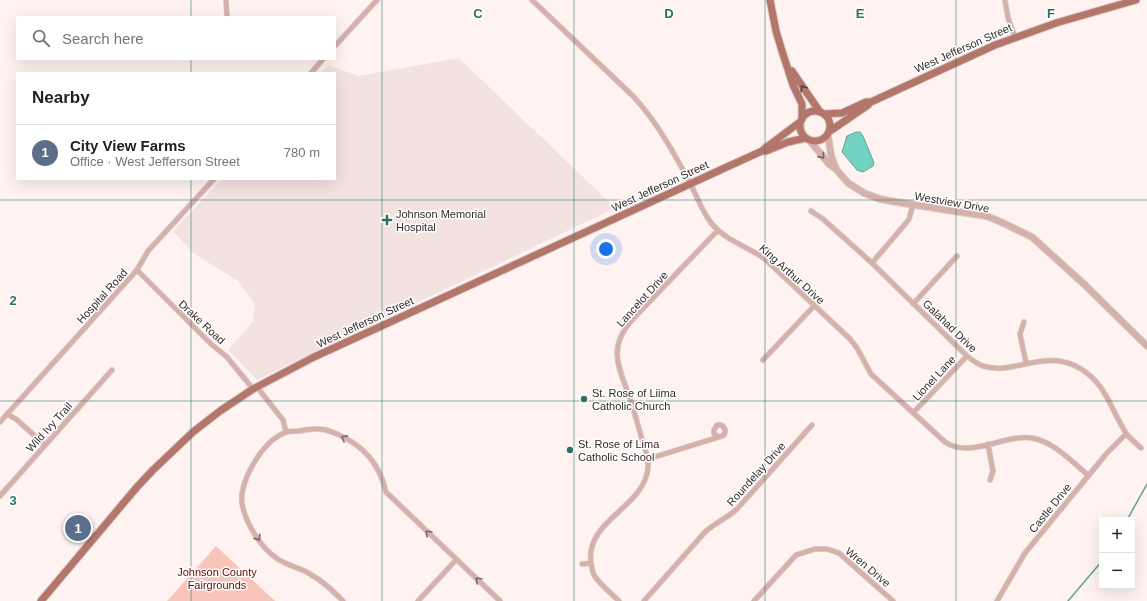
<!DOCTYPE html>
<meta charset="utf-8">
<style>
:root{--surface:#fff;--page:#f2f2f2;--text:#202124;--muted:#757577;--line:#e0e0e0;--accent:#111827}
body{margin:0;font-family:Arial,sans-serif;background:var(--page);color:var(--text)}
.controls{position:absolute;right:12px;bottom:12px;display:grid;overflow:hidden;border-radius:0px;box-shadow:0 4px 16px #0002}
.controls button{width:36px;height:36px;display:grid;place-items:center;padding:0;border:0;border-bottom:1px solid var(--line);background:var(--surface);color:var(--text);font:20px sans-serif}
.you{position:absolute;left:606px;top:249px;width:14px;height:14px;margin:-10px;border:3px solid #fff;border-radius:50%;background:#1a73e8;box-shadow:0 0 0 6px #1a73e833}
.badge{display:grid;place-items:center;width:26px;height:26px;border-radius:50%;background:var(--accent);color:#fff;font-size:13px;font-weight:700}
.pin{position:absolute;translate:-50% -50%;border:2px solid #fff;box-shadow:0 1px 4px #0006}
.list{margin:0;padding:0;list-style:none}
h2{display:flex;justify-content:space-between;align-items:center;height:52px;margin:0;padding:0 16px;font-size:17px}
h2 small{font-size:13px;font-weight:400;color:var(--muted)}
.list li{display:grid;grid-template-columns:26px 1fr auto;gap:12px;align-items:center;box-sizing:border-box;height:56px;padding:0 16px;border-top:1px solid var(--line)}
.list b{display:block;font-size:15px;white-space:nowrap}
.list p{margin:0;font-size:13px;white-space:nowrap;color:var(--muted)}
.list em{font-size:13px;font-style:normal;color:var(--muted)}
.icon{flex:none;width:22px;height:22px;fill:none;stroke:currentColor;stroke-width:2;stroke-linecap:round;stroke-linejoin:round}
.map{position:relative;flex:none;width:1147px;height:601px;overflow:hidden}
.search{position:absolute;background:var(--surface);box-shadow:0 4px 16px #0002;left:16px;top:16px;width:320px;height:44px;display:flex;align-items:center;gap:10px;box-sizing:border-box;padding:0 14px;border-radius:0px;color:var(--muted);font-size:15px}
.panel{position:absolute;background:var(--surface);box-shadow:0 4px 16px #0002;left:16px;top:72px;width:320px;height:108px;border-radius:0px}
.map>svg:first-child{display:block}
.built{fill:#f3e3e0}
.green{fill:#f9c5bb}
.water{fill:#72d3c2;stroke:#5fa194}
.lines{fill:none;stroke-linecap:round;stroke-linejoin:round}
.stream{stroke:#5fa194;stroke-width:1.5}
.minor-casing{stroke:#d9cfcd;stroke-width:6}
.tertiary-casing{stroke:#d9cfcd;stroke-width:8}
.primary-casing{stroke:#d9cfcd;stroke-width:9}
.minor{stroke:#d5b1aa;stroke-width:4.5}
.tertiary{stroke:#d5b1aa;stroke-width:6}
.primary{stroke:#b4766a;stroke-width:7}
.oneway{stroke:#523e3a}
.oneway2{stroke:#7b6764}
.grid{fill:none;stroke:#2b7166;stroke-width:1;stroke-opacity:0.55}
.poi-dot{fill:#2b7166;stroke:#fff;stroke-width:1.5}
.labels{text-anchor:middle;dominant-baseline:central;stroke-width:3;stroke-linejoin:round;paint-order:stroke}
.street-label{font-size:11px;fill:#322b2a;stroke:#fff}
.poi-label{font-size:11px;fill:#322b2a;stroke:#fff;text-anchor:start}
.park-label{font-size:11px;fill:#640800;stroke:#fff}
.grid-label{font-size:13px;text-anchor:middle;font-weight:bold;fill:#2b7166;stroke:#fff;stroke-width:3;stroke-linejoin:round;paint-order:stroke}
</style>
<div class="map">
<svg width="1147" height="601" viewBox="0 0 1147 601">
<rect width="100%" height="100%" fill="#fef3f1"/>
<path class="built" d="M459 58 615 208 371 325 257 380 228 350 253 321 255 305 238 281 193 253 173 231 222 179H335V73H321L329 65 358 76Z"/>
<path class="green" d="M216 546 275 601H167Z"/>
<path class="water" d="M856 132H860L863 136 874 163 873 166 863 172 857 170 842 152 847 136Z"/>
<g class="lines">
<path class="stream" d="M1127 520 1147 484
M1068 601 1102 561"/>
<defs>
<path id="minor" d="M226 0 227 17
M532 0 633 96C657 122 674 153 690 183 697 196 702 212 712 224 726 241 747 246 765 259L850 339 857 348 871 374 945 442C970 459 1004 434 1032 438 1054 442 1071 461 1088 475
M1005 0 1008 18 1015 37
M335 46 377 0
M311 73 323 59
M811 211 823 219 872 263 967 356C972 360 977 364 983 366 1015 376 1045 347 1081 369 1106 384 1111 410 1126 433 1130 439 1136 443 1141 448
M872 263 906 223 909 219 913 205
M137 270 211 344 227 357 253 389
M913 304 957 256
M1024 322 1020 334 1026 363
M763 360 814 306
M257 387 283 420 286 432
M913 413 967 356
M7 414 16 419 45 445
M0 422 137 270 148 251 214 179
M988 444 993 471 990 480
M648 459 719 437 714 434V430L717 425C723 424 727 429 724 435L719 437
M0 496 112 370
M582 564 591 563
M343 601C333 591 323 581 310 574 302 569 294 567 285 563 276 559 266 550 260 542 252 531 244 517 242 503 239 480 264 439 287 432 290 431 295 431 299 431 308 429 317 428 326 430 330 431 334 433 337 434 363 445 380 465 386 492L500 601
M418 601 456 560
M619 601C611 593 600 585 594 575 592 571 592 567 591 563 585 520 644 508 648 468 649 458 645 449 642 439 638 426 635 414 631 401 620 369 606 349 632 320L718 230
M644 601 705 532C715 523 727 518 737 509L812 425
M754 601 796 555 815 549H827L839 553 893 601
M997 601 1025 553 1107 453 1126 434"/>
<path id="tertiary" d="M828 135 831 155 836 169
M810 141 829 164 836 169 848 183 864 193 880 199 896 202 986 216 999 221 1032 237 1085 285 1147 346"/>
<path id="primary" d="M770 0 776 31 782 51 793 85 802 104V119
M792 71 820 112
M800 126a15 15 0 1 1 30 0a15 15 0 1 1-30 0Z
M824 114 842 113 866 102H871L995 45 1056 23 1136 0
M830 131 868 105
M764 149 800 122
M41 601 137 487 153 470 193 432 220 411 253 389 312 358 729 166 762 151H766L788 142 806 138"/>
</defs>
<use href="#minor" class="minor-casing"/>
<use href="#tertiary" class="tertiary-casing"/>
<use href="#primary" class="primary-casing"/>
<use href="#minor" class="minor"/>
<use href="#tertiary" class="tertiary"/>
<use href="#primary" class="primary"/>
</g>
<defs><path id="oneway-chevron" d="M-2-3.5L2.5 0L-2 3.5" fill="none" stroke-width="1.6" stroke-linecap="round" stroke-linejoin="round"/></defs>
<use class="oneway" href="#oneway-chevron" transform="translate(803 88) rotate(-124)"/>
<g class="oneway2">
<use href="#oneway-chevron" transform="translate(822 156) rotate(51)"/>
<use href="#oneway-chevron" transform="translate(344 438) rotate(-152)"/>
<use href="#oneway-chevron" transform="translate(428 533) rotate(-136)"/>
<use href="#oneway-chevron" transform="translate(258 538) rotate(56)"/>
<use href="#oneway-chevron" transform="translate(478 580) rotate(-137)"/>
</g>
<path class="grid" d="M191 0V17M382 0V601M574 0V601M765 0V601M956 0V601M191 59V73M191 179V601M0 200H1147M0 401H1147"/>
<g class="poi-dot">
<path d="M385 214h4v4h4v4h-4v4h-4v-4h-4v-4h4z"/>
<circle cx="584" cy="399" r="4"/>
<circle cx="570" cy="450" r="4"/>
</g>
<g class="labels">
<g class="street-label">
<text transform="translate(963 48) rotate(-24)">West Jefferson Street</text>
<text transform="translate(660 186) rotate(-25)">West Jefferson Street</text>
<text transform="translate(952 202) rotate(10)">Westview Drive</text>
<text transform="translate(792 274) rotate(42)">King Arthur Drive</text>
<text transform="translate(102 296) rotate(-48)">Hospital Road</text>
<text transform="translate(642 299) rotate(-48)">Lancelot Drive</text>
<text transform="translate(202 322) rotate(43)">Drake Road</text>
<text transform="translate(365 322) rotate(-25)">West Jefferson Street</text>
<text transform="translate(950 326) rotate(44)">Galahad Drive</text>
<text transform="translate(934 378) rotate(-47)">Lionel Lane</text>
<text transform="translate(49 427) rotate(-48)">Wild Ivy Trail</text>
<text transform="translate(756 474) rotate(-48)">Roundelay Drive</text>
<text transform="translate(1050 508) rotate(-51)">Castle Drive</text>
<text transform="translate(868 567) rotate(40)">Wren Drive</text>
</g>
<g class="poi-label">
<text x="396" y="214">Johnson Memorial<tspan x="396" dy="13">Hospital</tspan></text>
<text x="592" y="393">St. Rose of Liima<tspan x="592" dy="13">Catholic Church</tspan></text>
<text x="578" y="444">St. Rose of Lima<tspan x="578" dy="13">Catholic School</tspan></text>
</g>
<g class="park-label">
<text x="217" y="572">Johnson County<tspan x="217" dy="13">Fairgrounds</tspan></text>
</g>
</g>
<g class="grid-label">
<text x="478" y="18">C</text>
<text x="669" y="18">D</text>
<text x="860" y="18">E</text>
<text x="1051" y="18">F</text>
<text x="13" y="305">2</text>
<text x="13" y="505">3</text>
</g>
</svg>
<div class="controls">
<button>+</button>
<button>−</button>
</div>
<div class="you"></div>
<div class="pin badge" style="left:78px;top:528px;background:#5c6f8a">1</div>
<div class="search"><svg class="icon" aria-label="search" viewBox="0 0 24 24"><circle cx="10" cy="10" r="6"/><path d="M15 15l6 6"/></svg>Search here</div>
<section class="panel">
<h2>Nearby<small></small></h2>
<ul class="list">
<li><span class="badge" style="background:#5c6f8a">1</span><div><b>City View Farms</b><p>Office · West Jefferson Street</p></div><em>780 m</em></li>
</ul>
</section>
</div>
